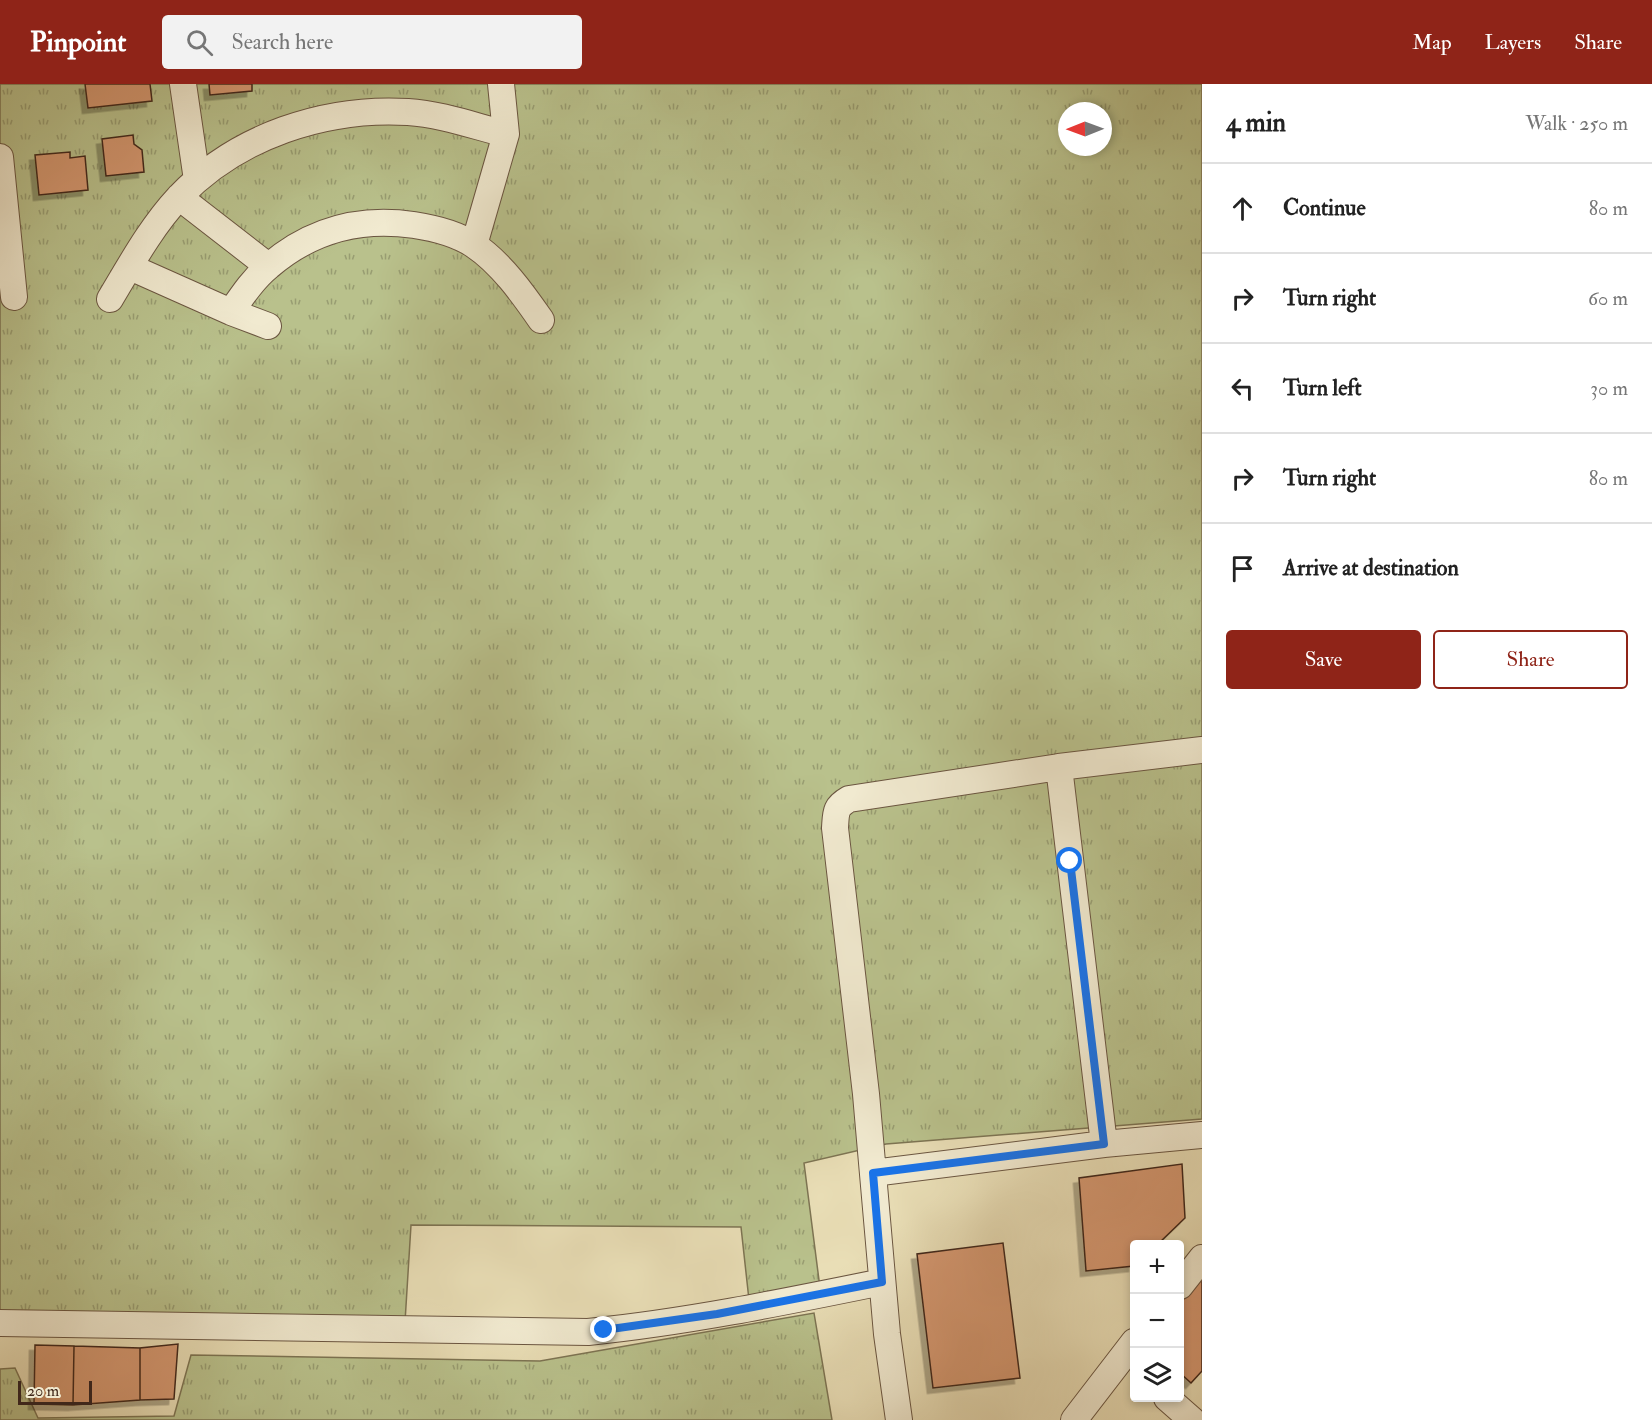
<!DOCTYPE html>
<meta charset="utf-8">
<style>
:root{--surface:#fff;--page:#f2f2f2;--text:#222;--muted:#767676;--line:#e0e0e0;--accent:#8f2418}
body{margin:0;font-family:"IM FELL Double Pica",serif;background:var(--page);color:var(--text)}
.controls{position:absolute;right:18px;bottom:18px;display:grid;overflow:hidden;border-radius:6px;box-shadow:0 3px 9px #0003}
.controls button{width:54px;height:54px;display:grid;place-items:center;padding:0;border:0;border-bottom:2px solid var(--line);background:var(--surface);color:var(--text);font:30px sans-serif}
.compass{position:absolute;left:1058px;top:18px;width:54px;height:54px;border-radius:50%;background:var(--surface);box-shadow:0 3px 9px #0003;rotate:269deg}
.scale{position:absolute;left:18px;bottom:15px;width:74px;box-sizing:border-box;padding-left:6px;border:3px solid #41281a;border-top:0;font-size:16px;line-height:21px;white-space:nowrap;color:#41281a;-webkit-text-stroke:4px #f1ead0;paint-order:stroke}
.stop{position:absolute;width:18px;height:18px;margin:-14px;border:4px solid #1a73e8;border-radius:50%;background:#fff}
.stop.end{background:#1a73e8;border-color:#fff;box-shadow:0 2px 6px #0008}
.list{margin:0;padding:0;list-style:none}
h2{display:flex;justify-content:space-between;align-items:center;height:78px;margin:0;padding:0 24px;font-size:26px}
h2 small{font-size:20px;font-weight:400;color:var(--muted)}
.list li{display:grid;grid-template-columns:39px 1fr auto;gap:18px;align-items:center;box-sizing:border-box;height:90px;padding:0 24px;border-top:2px solid var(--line)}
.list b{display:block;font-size:22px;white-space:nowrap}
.list em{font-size:20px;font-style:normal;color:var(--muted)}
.actions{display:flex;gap:12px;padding:18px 24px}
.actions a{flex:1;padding:14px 0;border:2px solid var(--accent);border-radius:6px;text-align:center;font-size:21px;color:var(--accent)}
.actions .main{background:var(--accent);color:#fff}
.icon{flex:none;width:33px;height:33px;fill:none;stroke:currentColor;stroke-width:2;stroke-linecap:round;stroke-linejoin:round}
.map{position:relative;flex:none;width:1202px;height:1336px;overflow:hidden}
header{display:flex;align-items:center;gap:36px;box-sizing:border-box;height:84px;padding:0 30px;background:var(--accent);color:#fff}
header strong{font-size:28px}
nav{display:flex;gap:33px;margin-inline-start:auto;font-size:21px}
.search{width:420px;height:54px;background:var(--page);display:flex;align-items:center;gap:15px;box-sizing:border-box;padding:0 21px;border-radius:6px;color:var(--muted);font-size:22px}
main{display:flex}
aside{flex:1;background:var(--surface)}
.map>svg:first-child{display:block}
.grass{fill:url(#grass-tufts);stroke:#7d7453;stroke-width:1.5;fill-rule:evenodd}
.building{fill:#d4976f;stroke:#41281a;stroke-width:1.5;filter:url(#shadow)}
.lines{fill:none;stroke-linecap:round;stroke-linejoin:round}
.minor-casing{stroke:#6b5641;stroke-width:28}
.minor{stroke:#f1ead0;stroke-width:26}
.route{stroke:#1a73e8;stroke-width:8}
</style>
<header>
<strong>Pinpoint</strong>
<div class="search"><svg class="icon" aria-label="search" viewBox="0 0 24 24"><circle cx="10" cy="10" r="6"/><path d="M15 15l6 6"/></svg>Search here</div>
<nav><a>Map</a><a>Layers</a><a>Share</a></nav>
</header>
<main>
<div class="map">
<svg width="1202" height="1336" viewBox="0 0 1202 1336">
<defs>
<pattern id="grass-tufts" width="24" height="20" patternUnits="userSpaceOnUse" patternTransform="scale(1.5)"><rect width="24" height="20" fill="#b9c18c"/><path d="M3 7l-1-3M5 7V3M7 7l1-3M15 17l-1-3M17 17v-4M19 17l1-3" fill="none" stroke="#989d72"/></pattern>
<filter id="shadow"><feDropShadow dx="-5.5" dy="5.5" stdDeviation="0" flood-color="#0004"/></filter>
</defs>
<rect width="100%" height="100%" fill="#e9deb6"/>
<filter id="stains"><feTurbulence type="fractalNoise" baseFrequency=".00333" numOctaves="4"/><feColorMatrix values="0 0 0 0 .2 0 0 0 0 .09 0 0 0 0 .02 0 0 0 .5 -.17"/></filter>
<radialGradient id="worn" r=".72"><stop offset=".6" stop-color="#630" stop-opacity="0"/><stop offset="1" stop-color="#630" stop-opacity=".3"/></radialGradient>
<path class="grass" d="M0 0H1202V1035L886 1060 804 1079 820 1204 749 1216 741 1143 411 1141 405 1238 0 1232ZM1067 27H1103V63H1067Z
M814 1229 832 1336H0V1285L15 1284 38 1334 174 1332 191 1271 540 1277Z"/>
<path class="building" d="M85 0H150L152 17 88 24Z
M209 0H252V7L210 11Z
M133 51 134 60 142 66 144 88 106 92 102 55Z
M70 68V74L85 72 88 106 39 111 35 71Z
M1182 1080 1185 1134 1158 1160H1134V1182L1086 1187 1079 1094Z
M1003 1159 1020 1294 933 1304 917 1170Z
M1202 1191V1287L1191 1299 1180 1289V1217Z
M178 1260 174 1315 140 1316V1264Z
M35 1261 74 1262 73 1321 34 1320Z
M74 1262 140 1264V1316L73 1321Z"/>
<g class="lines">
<defs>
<path id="minor" d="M183 0 197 96
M0 73 14 213
M179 113 268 182
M474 161 506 50 501 0
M130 183 231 228 268 242
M110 215C131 180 151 143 179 113 237 52 325 23 408 28 441 30 474 42 506 50
M231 228C242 212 254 194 269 182 311 146 360 133 414 141 434 144 457 150 474 161 501 179 523 210 541 236
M1059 683 1104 1060
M873 1089 1104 1060 1202 1051
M1180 1202 1202 1174
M0 1239 588 1248C687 1238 784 1218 882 1198
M1167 1314 1192 1336
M899 1336 887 1250 866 1010 835 744C836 728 835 723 849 715L1059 683 1202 666
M1074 1336 1134 1258"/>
</defs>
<use href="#minor" class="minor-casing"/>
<use href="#minor" class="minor"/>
</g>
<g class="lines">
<path class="route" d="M604 1246 717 1230 882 1198 873 1089 1104 1060 1070 777"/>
</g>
<rect width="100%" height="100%" filter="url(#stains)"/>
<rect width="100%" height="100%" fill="url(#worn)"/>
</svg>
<div class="controls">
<button>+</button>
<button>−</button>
<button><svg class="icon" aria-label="layers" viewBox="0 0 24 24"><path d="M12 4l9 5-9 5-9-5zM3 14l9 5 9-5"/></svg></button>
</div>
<svg class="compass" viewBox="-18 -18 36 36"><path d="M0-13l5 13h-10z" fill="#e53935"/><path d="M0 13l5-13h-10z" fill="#767676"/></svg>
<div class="scale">20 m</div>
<div class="stop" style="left:1070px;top:777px"></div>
<div class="stop end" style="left:604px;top:1246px"></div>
</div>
<aside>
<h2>4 min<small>Walk · 250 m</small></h2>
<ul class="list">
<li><svg class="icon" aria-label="ahead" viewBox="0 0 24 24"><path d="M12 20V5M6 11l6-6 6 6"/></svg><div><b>Continue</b></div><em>80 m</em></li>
<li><svg class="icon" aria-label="right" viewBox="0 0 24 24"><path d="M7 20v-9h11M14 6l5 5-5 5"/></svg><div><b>Turn right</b></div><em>60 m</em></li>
<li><svg class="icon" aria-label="left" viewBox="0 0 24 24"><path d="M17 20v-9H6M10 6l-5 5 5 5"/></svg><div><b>Turn left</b></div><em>30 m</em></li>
<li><svg class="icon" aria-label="right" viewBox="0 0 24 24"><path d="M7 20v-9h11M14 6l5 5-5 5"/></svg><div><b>Turn right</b></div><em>80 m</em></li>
<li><svg class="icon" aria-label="arrive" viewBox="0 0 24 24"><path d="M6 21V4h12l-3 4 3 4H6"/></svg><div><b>Arrive at destination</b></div></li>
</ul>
<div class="actions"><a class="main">Save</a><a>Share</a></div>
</aside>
</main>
